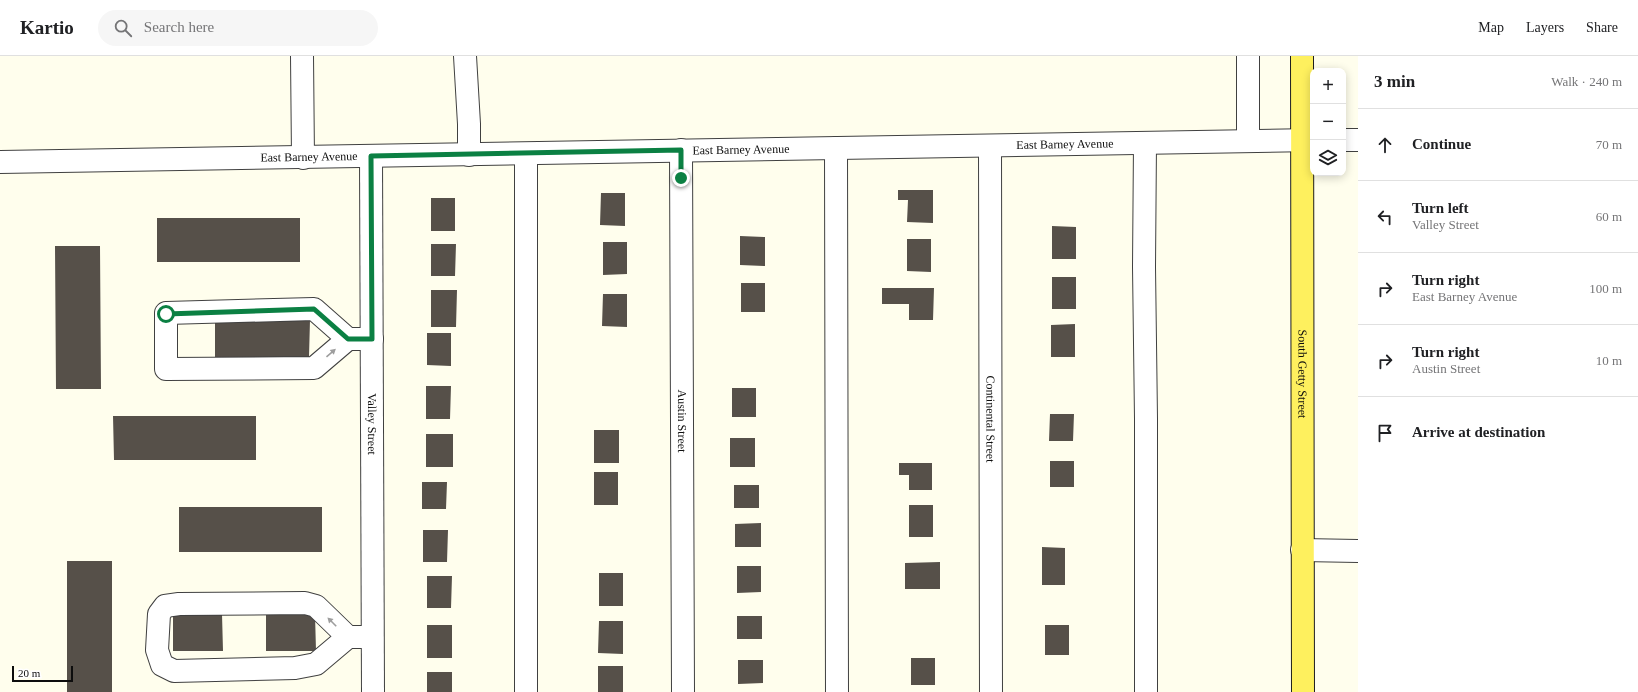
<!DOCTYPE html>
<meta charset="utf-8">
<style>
:root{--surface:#fff;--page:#f6f6f6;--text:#202124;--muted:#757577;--line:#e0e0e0}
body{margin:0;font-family:Georgia,serif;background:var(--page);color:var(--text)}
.controls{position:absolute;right:12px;top:12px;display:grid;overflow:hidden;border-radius:8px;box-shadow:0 2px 10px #0003}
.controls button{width:36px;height:36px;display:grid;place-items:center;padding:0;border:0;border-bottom:1px solid var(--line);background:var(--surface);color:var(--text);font:20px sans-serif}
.scale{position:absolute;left:12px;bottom:10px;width:61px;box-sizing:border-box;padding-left:4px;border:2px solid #0d0d0d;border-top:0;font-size:11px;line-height:14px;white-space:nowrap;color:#0d0d0d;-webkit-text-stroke:3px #fff;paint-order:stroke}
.stop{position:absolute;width:12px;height:12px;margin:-9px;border:3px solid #0b8043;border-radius:50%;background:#fff}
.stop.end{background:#0b8043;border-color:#fff;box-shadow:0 1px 4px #0008}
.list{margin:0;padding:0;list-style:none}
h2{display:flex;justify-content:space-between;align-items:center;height:52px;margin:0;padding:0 16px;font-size:17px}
h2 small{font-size:13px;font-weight:400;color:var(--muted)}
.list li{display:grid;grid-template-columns:26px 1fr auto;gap:12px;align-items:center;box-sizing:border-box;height:72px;padding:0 16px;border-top:1px solid var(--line)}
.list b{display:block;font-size:15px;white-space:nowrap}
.list p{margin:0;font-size:13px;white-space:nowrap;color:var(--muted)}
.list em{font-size:13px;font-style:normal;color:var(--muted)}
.icon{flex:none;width:22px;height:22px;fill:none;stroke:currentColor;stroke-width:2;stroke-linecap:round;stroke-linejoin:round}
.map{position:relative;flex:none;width:1358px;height:636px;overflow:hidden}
header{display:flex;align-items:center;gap:24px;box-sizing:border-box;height:56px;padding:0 20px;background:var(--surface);border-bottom:1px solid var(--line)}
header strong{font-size:19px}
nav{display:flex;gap:22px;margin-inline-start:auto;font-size:14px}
.search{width:280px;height:36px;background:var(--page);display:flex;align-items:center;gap:10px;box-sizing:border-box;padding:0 14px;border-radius:22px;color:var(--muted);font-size:15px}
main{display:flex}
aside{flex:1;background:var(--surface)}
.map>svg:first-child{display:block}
.building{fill:#565049}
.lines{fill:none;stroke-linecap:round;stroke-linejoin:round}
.minor-casing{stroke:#404040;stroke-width:24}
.major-casing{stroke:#1e1e1e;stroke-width:24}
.minor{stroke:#fff;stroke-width:22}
.major{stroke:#fef05e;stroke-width:22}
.oneway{fill:#9e9e9e}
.route{stroke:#0b8043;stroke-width:5}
.labels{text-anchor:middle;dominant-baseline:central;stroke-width:4;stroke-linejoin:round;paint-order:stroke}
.street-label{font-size:12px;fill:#0d0d0d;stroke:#fff}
</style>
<header>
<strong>Kartio</strong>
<div class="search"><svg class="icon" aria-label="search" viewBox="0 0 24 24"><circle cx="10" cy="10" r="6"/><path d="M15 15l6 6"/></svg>Search here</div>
<nav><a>Map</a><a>Layers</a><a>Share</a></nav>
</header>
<main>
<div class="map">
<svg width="1358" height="636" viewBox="0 0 1358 636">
<rect width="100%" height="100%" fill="#fffeed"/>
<path class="building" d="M898 134H933V167L907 166 908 144H898Z
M601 137H625V170L600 169Z
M431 142H455V175H431Z
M157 162H300V206H157Z
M1052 170 1076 171V203H1052Z
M740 180 765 181V210L740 209Z
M907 183H931V216L907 215Z
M603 186H627V218L603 219Z
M431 188H456L455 220H431Z
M55 190H100L101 333H56Z
M1052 221H1076V253H1052Z
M741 227H765V256H741Z
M882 232H934L933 264H909V248H882Z
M431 234H457L456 271H431Z
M603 238H627V271L602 270Z
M215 264H310L309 301H215Z
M1075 268V301H1051V269Z
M427 277H451V310L427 309Z
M426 330H451L450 363H426Z
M732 332H756V361H732Z
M1050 358H1074L1073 385H1049Z
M113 360H256V404H114Z
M594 374H619V407H594Z
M426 378H453V411H426Z
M730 382H755V411H730Z
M1050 405H1074V431H1050Z
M899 407H932V434H909V419H899Z
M594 416H618V449H594Z
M422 426H447L446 453H422Z
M734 429H759V452H734Z
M909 449H933V481H909Z
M179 451H322V496H179Z
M761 467V491H735V468Z
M423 474H448L447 506H423Z
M1042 491 1065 492V529H1042Z
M67 505H112V636H67Z
M940 506V533H905V507Z
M737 510H761V536L737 537Z
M599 517H623V550H599Z
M427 520H452L451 552H427Z
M173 558H222L223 595H173Z
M266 558H315L316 595H266Z
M737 560H762V583H737Z
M599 565H623V598L598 597Z
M427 569H452V602H427Z
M1045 569H1069V599H1045Z
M911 602H935V629H911Z
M738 604H763V627L738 628Z
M598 610H623V636H598Z
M427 616H452V636H427Z"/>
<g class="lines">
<defs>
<g id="minor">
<path d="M302 0 303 102"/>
<path d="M465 0 469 68V99"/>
<path d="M1343 84H1358"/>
<path d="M1248 85V0"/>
<path d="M1145 87 1144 211 1146 363V636"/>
<path id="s1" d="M990 90 991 636"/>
<path d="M836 92 837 636"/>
<path id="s2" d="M681 94 683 636"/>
<path d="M526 98V636"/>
<path id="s3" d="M371 100 373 636"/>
<path id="s4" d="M0 106 1313 84"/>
<path d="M348 283 314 253 166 257V313L314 312 348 283H372"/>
<path d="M1302 494 1358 495"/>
<path d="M348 581 316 550 305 547 179 548 165 550 159 558 157 594 162 609 174 615 295 612 316 608 348 581H372"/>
</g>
<g id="major">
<path id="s5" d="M1302 0 1303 636"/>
</g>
</defs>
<use href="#minor" class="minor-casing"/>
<use href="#major" class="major-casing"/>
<use href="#minor" class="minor"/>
<use href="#major" class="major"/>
</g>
<defs><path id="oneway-solid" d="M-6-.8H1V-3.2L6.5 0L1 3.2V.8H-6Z"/></defs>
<g class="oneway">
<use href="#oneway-solid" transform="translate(331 297) rotate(-41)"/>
<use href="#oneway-solid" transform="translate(332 566) rotate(-135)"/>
</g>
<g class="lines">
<path class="route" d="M166 258 314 253 348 283H372L371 100 681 94V122"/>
</g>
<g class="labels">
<g class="street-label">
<text stroke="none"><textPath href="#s4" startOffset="1065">East Barney Avenue</textPath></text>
<text stroke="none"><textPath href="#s4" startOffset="741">East Barney Avenue</textPath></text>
<text stroke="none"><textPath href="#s4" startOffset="309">East Barney Avenue</textPath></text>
<text stroke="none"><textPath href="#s5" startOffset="318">South Getty Street</textPath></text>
<text stroke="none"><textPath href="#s1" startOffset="273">Continental Street</textPath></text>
<text stroke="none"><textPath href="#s2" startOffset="271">Austin Street</textPath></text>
<text stroke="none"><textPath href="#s3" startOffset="268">Valley Street</textPath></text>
</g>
</g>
</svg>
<div class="controls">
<button>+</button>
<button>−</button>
<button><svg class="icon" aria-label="layers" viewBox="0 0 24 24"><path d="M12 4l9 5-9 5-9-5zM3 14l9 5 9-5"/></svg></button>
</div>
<div class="scale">20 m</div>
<div class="stop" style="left:166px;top:258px"></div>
<div class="stop end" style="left:681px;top:122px"></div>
</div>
<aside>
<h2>3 min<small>Walk · 240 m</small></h2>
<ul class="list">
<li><svg class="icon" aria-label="ahead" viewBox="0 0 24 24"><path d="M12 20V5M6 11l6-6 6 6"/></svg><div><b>Continue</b></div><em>70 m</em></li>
<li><svg class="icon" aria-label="left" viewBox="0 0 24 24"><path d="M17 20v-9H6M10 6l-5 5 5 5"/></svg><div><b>Turn left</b><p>Valley Street</p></div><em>60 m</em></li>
<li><svg class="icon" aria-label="right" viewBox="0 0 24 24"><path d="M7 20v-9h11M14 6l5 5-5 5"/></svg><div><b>Turn right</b><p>East Barney Avenue</p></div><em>100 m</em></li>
<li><svg class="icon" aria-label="right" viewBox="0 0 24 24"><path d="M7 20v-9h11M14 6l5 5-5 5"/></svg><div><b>Turn right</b><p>Austin Street</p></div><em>10 m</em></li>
<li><svg class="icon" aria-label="arrive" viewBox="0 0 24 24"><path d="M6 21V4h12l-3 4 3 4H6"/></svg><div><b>Arrive at destination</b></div></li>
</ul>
</aside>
</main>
